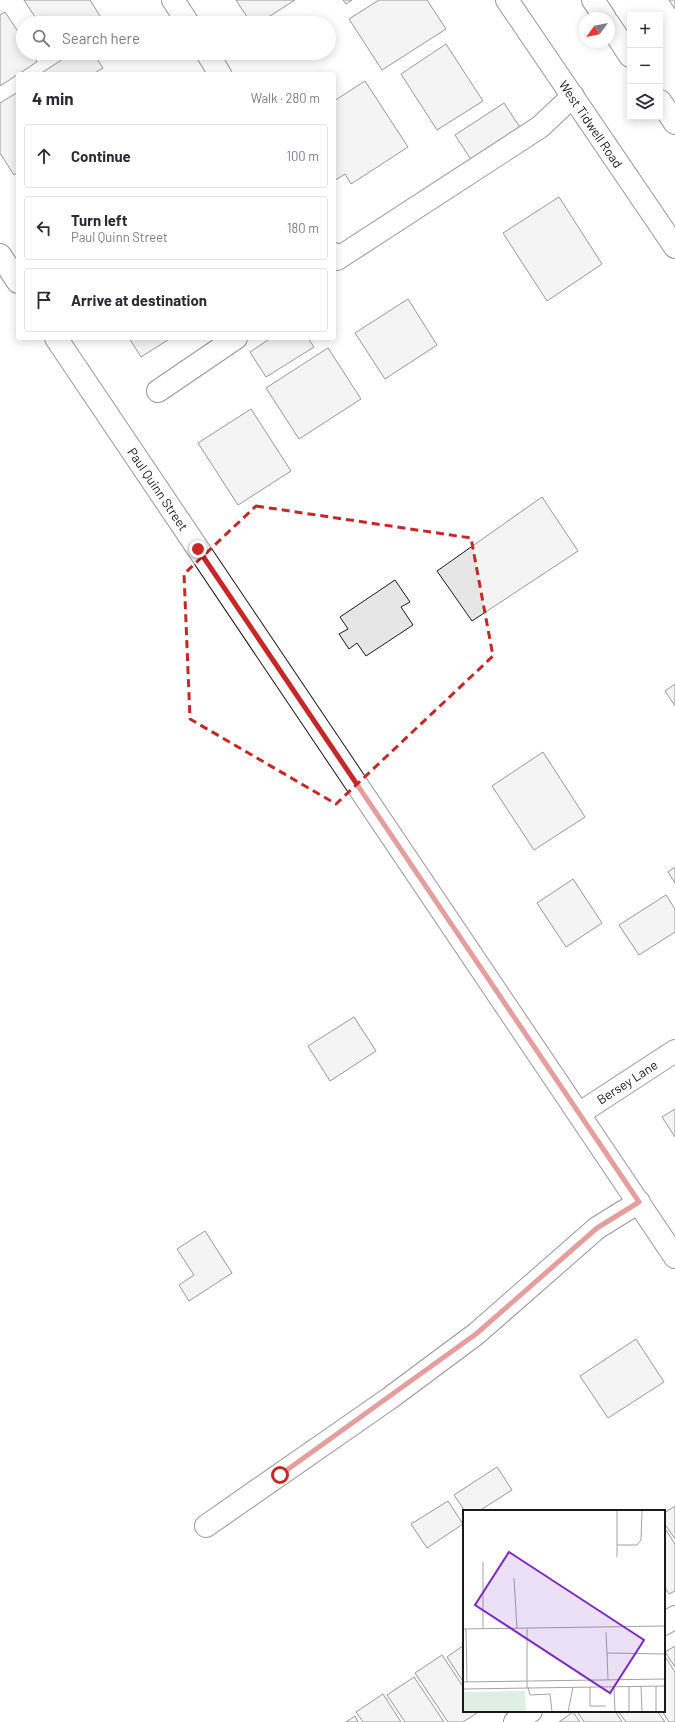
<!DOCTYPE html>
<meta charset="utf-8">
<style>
:root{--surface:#fff;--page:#f7f7f7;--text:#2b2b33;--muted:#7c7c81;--line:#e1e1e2}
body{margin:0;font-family:Barlow,sans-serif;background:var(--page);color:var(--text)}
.controls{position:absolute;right:12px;top:12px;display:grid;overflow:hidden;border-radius:4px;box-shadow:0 2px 10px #0003}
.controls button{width:36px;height:36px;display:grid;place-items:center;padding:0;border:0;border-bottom:1px solid var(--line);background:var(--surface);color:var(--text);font:20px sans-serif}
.compass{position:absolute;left:579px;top:12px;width:36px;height:36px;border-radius:50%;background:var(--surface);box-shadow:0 2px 10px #0003;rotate:237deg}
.stop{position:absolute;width:12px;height:12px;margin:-9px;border:3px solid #c62828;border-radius:50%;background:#fff}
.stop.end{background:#c62828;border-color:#fff;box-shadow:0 1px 4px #0008}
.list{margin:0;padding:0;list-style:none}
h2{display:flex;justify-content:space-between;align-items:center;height:52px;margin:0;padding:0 16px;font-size:17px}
h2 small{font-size:13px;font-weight:400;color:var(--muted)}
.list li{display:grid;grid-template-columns:26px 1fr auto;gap:12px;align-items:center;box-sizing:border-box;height:64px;margin:0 8px 8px;padding:0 8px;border:1px solid var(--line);border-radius:4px}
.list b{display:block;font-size:15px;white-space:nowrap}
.list p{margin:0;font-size:13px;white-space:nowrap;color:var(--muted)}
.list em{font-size:13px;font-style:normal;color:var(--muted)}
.icon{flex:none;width:22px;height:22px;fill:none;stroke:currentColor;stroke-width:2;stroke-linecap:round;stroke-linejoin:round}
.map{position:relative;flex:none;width:675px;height:1722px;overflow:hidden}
.search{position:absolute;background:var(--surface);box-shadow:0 2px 10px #0003;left:16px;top:16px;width:320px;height:44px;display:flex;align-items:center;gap:10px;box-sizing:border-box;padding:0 14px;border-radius:22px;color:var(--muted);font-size:15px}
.panel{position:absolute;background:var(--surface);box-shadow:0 2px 10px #0003;left:16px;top:72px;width:320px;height:268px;border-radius:4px}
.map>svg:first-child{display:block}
.building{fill:#e6e6e6;stroke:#1a1a1a}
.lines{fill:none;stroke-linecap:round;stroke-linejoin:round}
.minor-casing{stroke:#1a1a1a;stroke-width:24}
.major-casing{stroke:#1a1a1a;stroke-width:24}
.minor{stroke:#fff;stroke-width:22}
.major{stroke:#fff;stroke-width:22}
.route{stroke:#c62828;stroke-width:5}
.marked{fill:none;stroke:#c62828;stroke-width:3;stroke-dasharray:8 5;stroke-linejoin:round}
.labels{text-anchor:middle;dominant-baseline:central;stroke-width:3;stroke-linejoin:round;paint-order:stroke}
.street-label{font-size:13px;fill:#1a1a1a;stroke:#fff}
.inset-road{fill:none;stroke:#a3a3a3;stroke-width:1}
.view{fill:#7b2cbf;fill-opacity:0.15;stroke:#7b2cbf;stroke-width:2}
.inset-edge{fill:none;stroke:#1a1a1a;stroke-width:2}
</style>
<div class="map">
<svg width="675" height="1722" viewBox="0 0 675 1722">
<rect width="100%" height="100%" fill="#fff"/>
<path class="building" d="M24 0H90L102 19 96 23H39Z
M236 0H295L259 23H251Z
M343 0H352L346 4Z
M379 0H427L446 29 382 70 349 19Z
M669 0H675V9Z
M5 12 23 39V53H32L37 62 0 86V15Z
M446 44 483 101 437 130 401 74Z
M72 53H93L103 68 93 74H40Z
M365 81 408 147 351 184 345 174 334 181V101Z
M18 92V172L14 175 0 153V103Z
M504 103 521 129 472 161 455 135Z
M559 197 602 264 547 301 503 233Z
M408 299 437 345 385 379 355 333Z
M129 338H171L141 357Z
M271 338H308L314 347 266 377 250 352Z
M328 348 361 399 299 439 266 388Z
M251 409 291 471 238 505 198 443Z
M542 497 578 551 472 621 437 571Z
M395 580 410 602 401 607 413 625 366 656 357 643 349 649 339 634 348 629 340 617Z
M675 684V706L665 691Z
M543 752 585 817 534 850 492 786Z
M675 867V883L668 872Z
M573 879 602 923 566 947 537 903Z
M666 895 675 909V932L639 955 619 925Z
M354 1017 376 1051 330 1081 308 1046Z
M675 1109V1137L662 1117Z
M205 1231 232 1273 189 1301 179 1285 194 1275 177 1249Z
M636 1339 664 1382 608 1418 580 1376Z
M497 1467 512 1490 479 1511H465L454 1495Z
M448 1501 463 1524 427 1548 411 1524Z
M675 1506V1539L664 1523V1513Z
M664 1527 675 1544V1591L669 1594 664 1586Z
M464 1645V1683L447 1657Z
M675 1646V1667L665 1652Z
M442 1655 464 1688V1711H480L463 1722H448L415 1673Z
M664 1655 675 1672V1722H669L662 1711H664Z
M414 1677 444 1722H405L387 1695Z
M383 1694 401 1722H363L356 1712Z
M577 1711H615L622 1722H584Z
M618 1711H657L665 1722H626Z
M573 1712 580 1722H559Z
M355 1716 358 1722H346Z"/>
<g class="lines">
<defs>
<path id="minor" d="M173 0 188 23
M207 53 220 74
M334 254 337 259 540 127 573 96
M0 255 18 282
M56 338 675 1257
M158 391 236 338
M580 1113 675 1051
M206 1526 390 1398 476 1334 597 1228 639 1202
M664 1624 675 1617
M515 1722 531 1711"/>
<path id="major" d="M507 0 675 247
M593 0 605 18
M609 24 630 56
M660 101 675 123"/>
</defs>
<use href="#minor" class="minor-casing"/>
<use href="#major" class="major-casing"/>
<use href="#minor" class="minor"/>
<use href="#major" class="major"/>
</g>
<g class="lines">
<path class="route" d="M198 549 639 1202 597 1228 476 1334 280 1475"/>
</g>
<path d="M0 0H675V1722H0ZM256 506 471 538 493 656 336 804 190 719 184 574Z" fill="#fff" fill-opacity=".55" fill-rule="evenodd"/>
<path class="marked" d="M256 506 471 538 493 656 336 804 190 719 184 574Z"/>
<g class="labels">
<g class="street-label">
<text transform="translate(591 124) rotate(56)">West Tidwell Road</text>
<text transform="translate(158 489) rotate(56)">Paul Quinn Street</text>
<text transform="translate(627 1082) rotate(-33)">Bersey Lane</text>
</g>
</g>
<g transform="translate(463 1510)">
<rect width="202" height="202" fill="#fff"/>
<path d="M62 181 63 202H0V182Z" fill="#e0efe3"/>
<path class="inset-road" d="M154 0V47M154 35H174L178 30 179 0M20 52V119M51 68 54 119M0 119 202 116M3 119 4 172M143 122 144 143M145 170 144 143 202 144M0 172 202 169M166 176V202M178 176 179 202M193 176V202M65 177 67 185 87 184 89 202M127 177V196H143M151 177 152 201M64 178V119M0 179 202 176M105 202 110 177"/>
<path class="view" d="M46 42 181 130 147 183 12 95Z"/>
<rect width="202" height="202" class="inset-edge"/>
</g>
</svg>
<div class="controls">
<button>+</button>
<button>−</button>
<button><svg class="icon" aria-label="layers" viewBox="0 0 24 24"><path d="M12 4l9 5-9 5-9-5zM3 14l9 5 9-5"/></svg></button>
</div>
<svg class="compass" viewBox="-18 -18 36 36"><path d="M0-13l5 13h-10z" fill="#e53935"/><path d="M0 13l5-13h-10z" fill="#7c7c81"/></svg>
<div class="stop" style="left:280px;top:1475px"></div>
<div class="stop end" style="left:198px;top:549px"></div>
<div class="search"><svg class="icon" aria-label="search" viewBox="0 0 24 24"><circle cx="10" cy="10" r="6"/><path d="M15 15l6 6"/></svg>Search here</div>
<section class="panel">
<h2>4 min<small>Walk · 280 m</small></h2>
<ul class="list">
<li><svg class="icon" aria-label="ahead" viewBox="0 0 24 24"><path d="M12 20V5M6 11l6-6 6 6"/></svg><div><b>Continue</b></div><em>100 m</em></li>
<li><svg class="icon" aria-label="left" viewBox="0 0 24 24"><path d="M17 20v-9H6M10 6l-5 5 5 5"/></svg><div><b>Turn left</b><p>Paul Quinn Street</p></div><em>180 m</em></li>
<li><svg class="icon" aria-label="arrive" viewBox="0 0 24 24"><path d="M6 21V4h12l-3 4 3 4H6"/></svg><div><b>Arrive at destination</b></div></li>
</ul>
</section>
</div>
